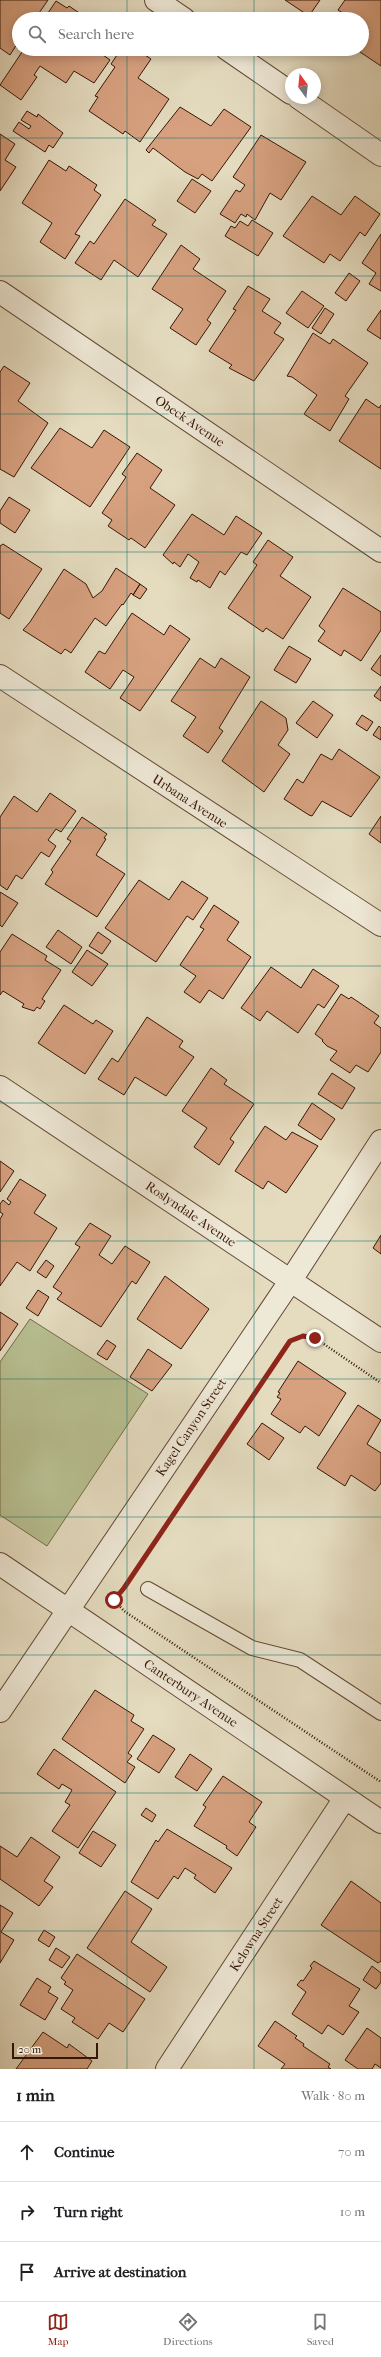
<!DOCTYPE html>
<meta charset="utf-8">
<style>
:root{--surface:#fff;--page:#f6f6f6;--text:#202124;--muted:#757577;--line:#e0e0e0;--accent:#8f2418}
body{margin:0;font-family:"IM FELL French Canon",serif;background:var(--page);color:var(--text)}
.compass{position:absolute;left:285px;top:68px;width:36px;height:36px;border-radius:50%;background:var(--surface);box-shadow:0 2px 10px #0003;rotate:345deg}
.scale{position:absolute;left:12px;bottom:10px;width:86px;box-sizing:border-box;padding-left:4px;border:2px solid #361605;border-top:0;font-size:11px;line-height:14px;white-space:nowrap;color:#361605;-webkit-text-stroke:3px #eee8d6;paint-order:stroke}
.stop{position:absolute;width:12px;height:12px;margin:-9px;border:3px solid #8f2418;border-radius:50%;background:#fff}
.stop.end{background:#8f2418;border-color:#fff;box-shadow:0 1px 4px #0008}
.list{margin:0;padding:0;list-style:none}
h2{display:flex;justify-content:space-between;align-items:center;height:52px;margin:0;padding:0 16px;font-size:17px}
h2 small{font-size:13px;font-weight:400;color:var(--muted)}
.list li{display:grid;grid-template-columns:26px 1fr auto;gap:12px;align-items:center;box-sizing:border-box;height:60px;padding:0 16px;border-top:1px solid var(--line)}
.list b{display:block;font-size:15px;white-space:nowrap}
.list em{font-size:13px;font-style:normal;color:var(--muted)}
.icon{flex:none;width:22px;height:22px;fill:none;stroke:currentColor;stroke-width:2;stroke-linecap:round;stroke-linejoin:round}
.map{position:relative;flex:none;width:381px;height:2069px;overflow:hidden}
.search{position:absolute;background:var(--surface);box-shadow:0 2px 10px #0003;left:12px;right:12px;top:12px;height:44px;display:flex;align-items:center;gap:10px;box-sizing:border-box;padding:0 14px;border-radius:22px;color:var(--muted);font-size:15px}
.sheet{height:232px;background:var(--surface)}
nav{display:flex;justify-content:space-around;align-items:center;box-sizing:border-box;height:56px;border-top:1px solid var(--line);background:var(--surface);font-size:11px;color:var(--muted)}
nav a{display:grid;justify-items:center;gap:2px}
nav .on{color:var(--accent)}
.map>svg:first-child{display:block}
.green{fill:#b7bf91;stroke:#766a4b}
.building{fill:#d7a180;stroke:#361605}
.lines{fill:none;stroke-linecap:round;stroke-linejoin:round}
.service-casing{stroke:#624834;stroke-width:16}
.minor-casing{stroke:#624834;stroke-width:24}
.path{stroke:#361605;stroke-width:2.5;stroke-dasharray:1 2;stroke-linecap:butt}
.service{stroke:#eee8d6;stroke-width:14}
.minor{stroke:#eee8d6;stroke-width:22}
.route{stroke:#8f2418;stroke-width:5}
.grid{fill:none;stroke:#0f766e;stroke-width:1;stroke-opacity:0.55}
.labels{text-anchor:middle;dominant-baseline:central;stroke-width:3.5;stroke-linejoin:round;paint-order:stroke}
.street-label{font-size:13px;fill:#361605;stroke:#eee8d6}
</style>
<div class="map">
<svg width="381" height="2069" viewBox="0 0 381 2069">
<rect width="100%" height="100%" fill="#e5dcc0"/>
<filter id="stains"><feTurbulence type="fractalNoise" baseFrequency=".005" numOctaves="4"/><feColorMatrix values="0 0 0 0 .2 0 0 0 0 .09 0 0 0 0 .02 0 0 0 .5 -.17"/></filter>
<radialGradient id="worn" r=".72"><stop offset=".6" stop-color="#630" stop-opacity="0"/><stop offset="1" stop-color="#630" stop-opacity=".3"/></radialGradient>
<path class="green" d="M30 1319 148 1394 47 1546 0 1515V1362Z"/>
<path class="building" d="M0 0H48L37 16 34 14 31 19H19V41L10 55 0 48Z
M285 0H320L309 16Z
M345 0H381V66L357 50 362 49V42L368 32 362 28V19H352L338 10Z
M56 1 67 8 69 6 88 19H44Z
M24 49H107L103 55 110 60 94 83 74 71 66 83 40 66 34 75 37 77 21 100 0 85Z
M121 49H136L151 59 138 78 169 99 140 142 125 131 123 134 89 111 98 97 95 96 115 67 111 64Z
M180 107 211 126 224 109 251 127 212 181 202 174 198 179 185 172 153 148 149 153 146 150Z
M27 111 37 117 38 114 63 133 53 148 49 145 45 152 13 131 19 122 29 129 31 126 21 120Z
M0 134 15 144 5 160 16 167 0 191Z
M261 135 306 162 281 200 270 193 255 220 247 214 246 217 241 214 235 223 220 214 236 190 240 192 245 185 233 177Z
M49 160 66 171 69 166 97 185 94 190 101 195 75 234 80 236 65 259 40 242 52 223 22 203Z
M192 179 211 191 195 213 177 201Z
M312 196 341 215 355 196 380 214 365 236 360 232 340 261 330 254 324 263 283 236Z
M125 199 156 220 152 225 167 234 138 277 114 260 101 280 75 263 90 241 94 244Z
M252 220 273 233 258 256 225 236 231 226 235 228 240 221 248 226Z
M381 234V291L369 284 376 273 362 263Z
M181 245 200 259 193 269 226 291 207 320 211 323 196 345 170 328 183 309 152 289Z
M349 273 360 281 346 301 335 293Z
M248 286 270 299 262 311 281 323 274 333 284 339 254 381 229 368 232 365 209 351 236 310 233 309Z
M302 291 324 306 308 328 286 313Z
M325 308 334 314 321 334 312 328Z
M381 310V339L367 330Z
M313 333 330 344 333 339 368 363 345 396 349 399 330 431 304 414 317 395 292 377 287 376Z
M4 366 30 383 18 401 48 423 14 477 0 469V372Z
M366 399 379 408 381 405V469L339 441Z
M60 428 92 448 104 430 130 447 90 507 31 468Z
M137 453 162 470 150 488 175 505 145 548 131 538 129 540 108 526 112 520 102 513 126 477 122 474Z
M9 497 30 510 15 533 0 523V511Z
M192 514 224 535 236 516 262 533 247 555 241 552 225 575 220 571 210 588 198 580 197 582 190 578 199 562 188 554 180 567 174 562 173 564 163 555Z
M268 540 293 557 280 576 311 597 283 639 266 628 263 632 228 608 257 565 253 562Z
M3 544 42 569 9 619 0 613V546Z
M116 568 140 584 133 595 131 593 123 605 122 604 106 626 95 618 71 653 65 649 61 654 23 630 30 622 64 569 86 584 93 598 102 591Z
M140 584 147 589 140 599 133 595Z
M343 588 381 612V630L361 661 344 650 341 656 318 641 325 631 319 626Z
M132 613 164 635 170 625 190 639 140 711 120 698 134 677 123 670 110 689 85 672 99 651 105 654Z
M289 646 311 659 296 683 274 670Z
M381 655V676L371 669Z
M200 658 215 668 221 658 250 677 219 728 223 731 208 753 183 736 196 717 171 701Z
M381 686V701L374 696Z
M261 701 286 718 288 730 278 745 290 754 264 792 222 761Z
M313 701 333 715 317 738 296 723Z
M362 715 373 722 367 731 356 724Z
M379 726 381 728V740L373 735Z
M339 749 380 777 351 817 322 801 312 816 309 815 284 799 297 779 303 783 321 754 332 760Z
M50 793 76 811 61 832 56 829 48 840 56 846 49 857 41 852 22 879 16 875 7 890 0 885V817L14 796 37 812Z
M381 816V843L369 834Z
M82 817 107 834 104 838 106 839 96 855 125 874 97 917 45 884 53 872 51 870 71 841 67 839Z
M139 880 169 900 182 881 208 898 193 920 187 916 156 962 105 928Z
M0 892 18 903 2 927 0 925Z
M214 905 239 922 227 940 251 957 223 999 209 990 200 1003 184 992 196 976 180 965 204 929 200 927Z
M58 930 82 947 71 964 46 947Z
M98 932 111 941 102 954 89 946Z
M12 934 47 956 45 960 61 970 42 999 45 1001 40 1009 37 1007 34 1011 22 1007 24 1004 3 991 0 995V952Z
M87 950 108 964 92 986 72 972Z
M271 967 301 988 313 969 339 986 324 1008 318 1004 298 1033 267 1011 260 1021 241 1008Z
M341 994 349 999 351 997 379 1016 374 1023 381 1028V1052L368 1072 356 1065 350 1073 330 1060 337 1051 327 1046 322 1041 323 1040 315 1034Z
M64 1005 93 1024 96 1020 113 1031 85 1074 38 1043Z
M147 1017 183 1041 179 1047 194 1057 166 1096 135 1077 124 1095 98 1079 112 1058 118 1062Z
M211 1068 227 1080 224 1084 254 1104 230 1139 234 1142 219 1165 194 1147 207 1128 182 1111Z
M332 1073 355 1088 342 1109 318 1094Z
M312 1103 335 1119 321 1140 298 1125Z
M265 1126 286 1140 292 1132 318 1146 286 1193 268 1181 263 1189 235 1171Z
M0 1161 14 1171 0 1192Z
M20 1179 46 1195 34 1213 57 1228 30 1271 17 1262 0 1286V1219L3 1214 0 1212V1204L3 1200 9 1205 11 1202 7 1199Z
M90 1223 111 1236 99 1255 112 1264 125 1246 150 1262 136 1284 132 1281 101 1327 57 1299 62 1293 53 1287 80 1247 75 1244Z
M381 1235V1254L373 1248Z
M46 1260 54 1266 46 1278 37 1272Z
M165 1276 209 1309 181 1349 137 1319Z
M38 1290 49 1297 38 1316 26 1308Z
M0 1312 18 1324 0 1351Z
M107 1340 116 1346 107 1360 97 1354Z
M148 1349 172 1365 152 1391 130 1377Z
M298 1361 346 1393 319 1436 305 1426 300 1433 271 1414 281 1399 277 1397 280 1393 278 1392Z
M358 1405 381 1420 367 1444 381 1453V1483L375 1491 351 1475 345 1486 317 1468Z
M262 1423 284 1438 269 1460 247 1444Z
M95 1690 134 1715 131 1721 144 1729 128 1753 132 1756 127 1762 135 1767 125 1783 62 1739Z
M153 1735 175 1749 159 1773 137 1759Z
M54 1749 116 1792 78 1848 52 1831 70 1805 65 1802 72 1790 62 1784 59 1789 37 1774Z
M190 1754 212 1769 197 1791 175 1777Z
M223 1776 262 1802 249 1822 256 1827 237 1856 226 1848 227 1846 194 1826 206 1807 203 1805Z
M146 1808 156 1815 152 1822 141 1815Z
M167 1829 232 1868 215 1893 194 1878 196 1875 185 1868 178 1879 174 1876 158 1899 131 1882 156 1840 158 1842Z
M93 1831 116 1845 101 1867 79 1853Z
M31 1837 60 1857 44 1881 53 1887 39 1906 0 1879V1846L17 1857Z
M351 1881 381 1903V1961L378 1963 321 1925Z
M125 1891 152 1909 131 1942 167 1967 150 1992 87 1948Z
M0 1905 13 1913 1 1932 14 1940 0 1963Z
M44 1930 55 1937 49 1947 38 1940Z
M56 1948 70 1957 62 1968 49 1960Z
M77 1954 145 1999 123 2032 109 2023 98 2039 72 2022 75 2018 61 2009 73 1990 64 1984 66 1982 61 1978Z
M314 1961 360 1989 349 2006 359 2012 343 2035 328 2025 322 2034 292 2014 306 1992 297 1985 301 1980 303 1981 312 1968 310 1966Z
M372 1966 381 1973V1982L376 1989 363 1980Z
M37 1978 51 1987 48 1992 58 1998 45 2020 20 2005Z
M275 2021 297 2036 295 2038 304 2044 303 2046 330 2064 328 2067 331 2069H281L285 2064 258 2046Z
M367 2028 381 2038V2068L375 2064 372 2069H358L345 2060Z
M43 2032 67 2048 69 2044 92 2061 87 2069H16Z"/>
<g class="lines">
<defs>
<path id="service" d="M148 1589 252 1648 300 1660 381 1713"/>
<path id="minor" d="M156 0 184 19
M227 49 291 93
M299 98 381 155
M0 292 381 551
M0 676 381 925
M0 1087 381 1341
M0 1564 381 1822
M0 1711 291 1280 381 1141
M167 2069 345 1798"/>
</defs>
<use href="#service" class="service-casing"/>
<use href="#minor" class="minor-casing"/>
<path class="path" d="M137 1569 290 1341 303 1335 315 1338 381 1383
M126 1587 114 1600 124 1611 381 1782"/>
<use href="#service" class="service"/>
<use href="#minor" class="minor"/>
</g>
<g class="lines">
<path class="route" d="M114 1600 124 1588 290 1341 303 1336 315 1338"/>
</g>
<path class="grid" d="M127 0V19M254 0V19M127 49V2069M254 49V2069M0 138H381M0 276H381M0 414H381M0 552H381M0 690H381M0 828H381M0 966H381M0 1103H381M0 1241H381M0 1379H381M0 1517H381M0 1655H381M0 1793H381M0 1931H381"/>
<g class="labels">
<g class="street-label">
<text transform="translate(190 421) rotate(34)">Obeck Avenue</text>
<text transform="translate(190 801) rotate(33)">Urbana Avenue</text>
<text transform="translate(191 1214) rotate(34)">Roslyndale Avenue</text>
<text transform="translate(191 1427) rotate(-56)">Kagel Canyon Street</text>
<text transform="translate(191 1693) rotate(34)">Canterbury Avenue</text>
<text transform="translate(256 1934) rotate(-57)">Kelowna Street</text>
</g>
</g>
<rect width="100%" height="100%" filter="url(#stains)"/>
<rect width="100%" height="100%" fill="url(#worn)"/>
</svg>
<svg class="compass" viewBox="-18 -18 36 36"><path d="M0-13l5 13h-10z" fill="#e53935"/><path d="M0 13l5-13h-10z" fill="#757577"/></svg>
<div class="scale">20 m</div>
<div class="stop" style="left:114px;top:1600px"></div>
<div class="stop end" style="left:315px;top:1338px"></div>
<div class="search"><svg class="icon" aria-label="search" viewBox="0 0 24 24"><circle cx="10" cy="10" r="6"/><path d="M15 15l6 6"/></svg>Search here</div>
</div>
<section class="sheet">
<h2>1 min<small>Walk · 80 m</small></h2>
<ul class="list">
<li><svg class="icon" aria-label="ahead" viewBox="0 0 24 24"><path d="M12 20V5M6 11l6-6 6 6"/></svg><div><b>Continue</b></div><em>70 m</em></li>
<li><svg class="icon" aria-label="right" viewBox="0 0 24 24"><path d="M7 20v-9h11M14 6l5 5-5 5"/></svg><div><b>Turn right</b></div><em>10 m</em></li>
<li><svg class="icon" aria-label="arrive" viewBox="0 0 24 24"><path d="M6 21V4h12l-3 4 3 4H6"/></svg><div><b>Arrive at destination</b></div></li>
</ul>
</section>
<nav>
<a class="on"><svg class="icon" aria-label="map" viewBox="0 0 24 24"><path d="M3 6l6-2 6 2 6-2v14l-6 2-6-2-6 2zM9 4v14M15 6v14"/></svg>Map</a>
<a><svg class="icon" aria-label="directions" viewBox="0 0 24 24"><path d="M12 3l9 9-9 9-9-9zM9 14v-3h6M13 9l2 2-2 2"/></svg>Directions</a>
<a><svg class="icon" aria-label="saved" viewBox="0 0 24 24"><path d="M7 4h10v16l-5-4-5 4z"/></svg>Saved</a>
</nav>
